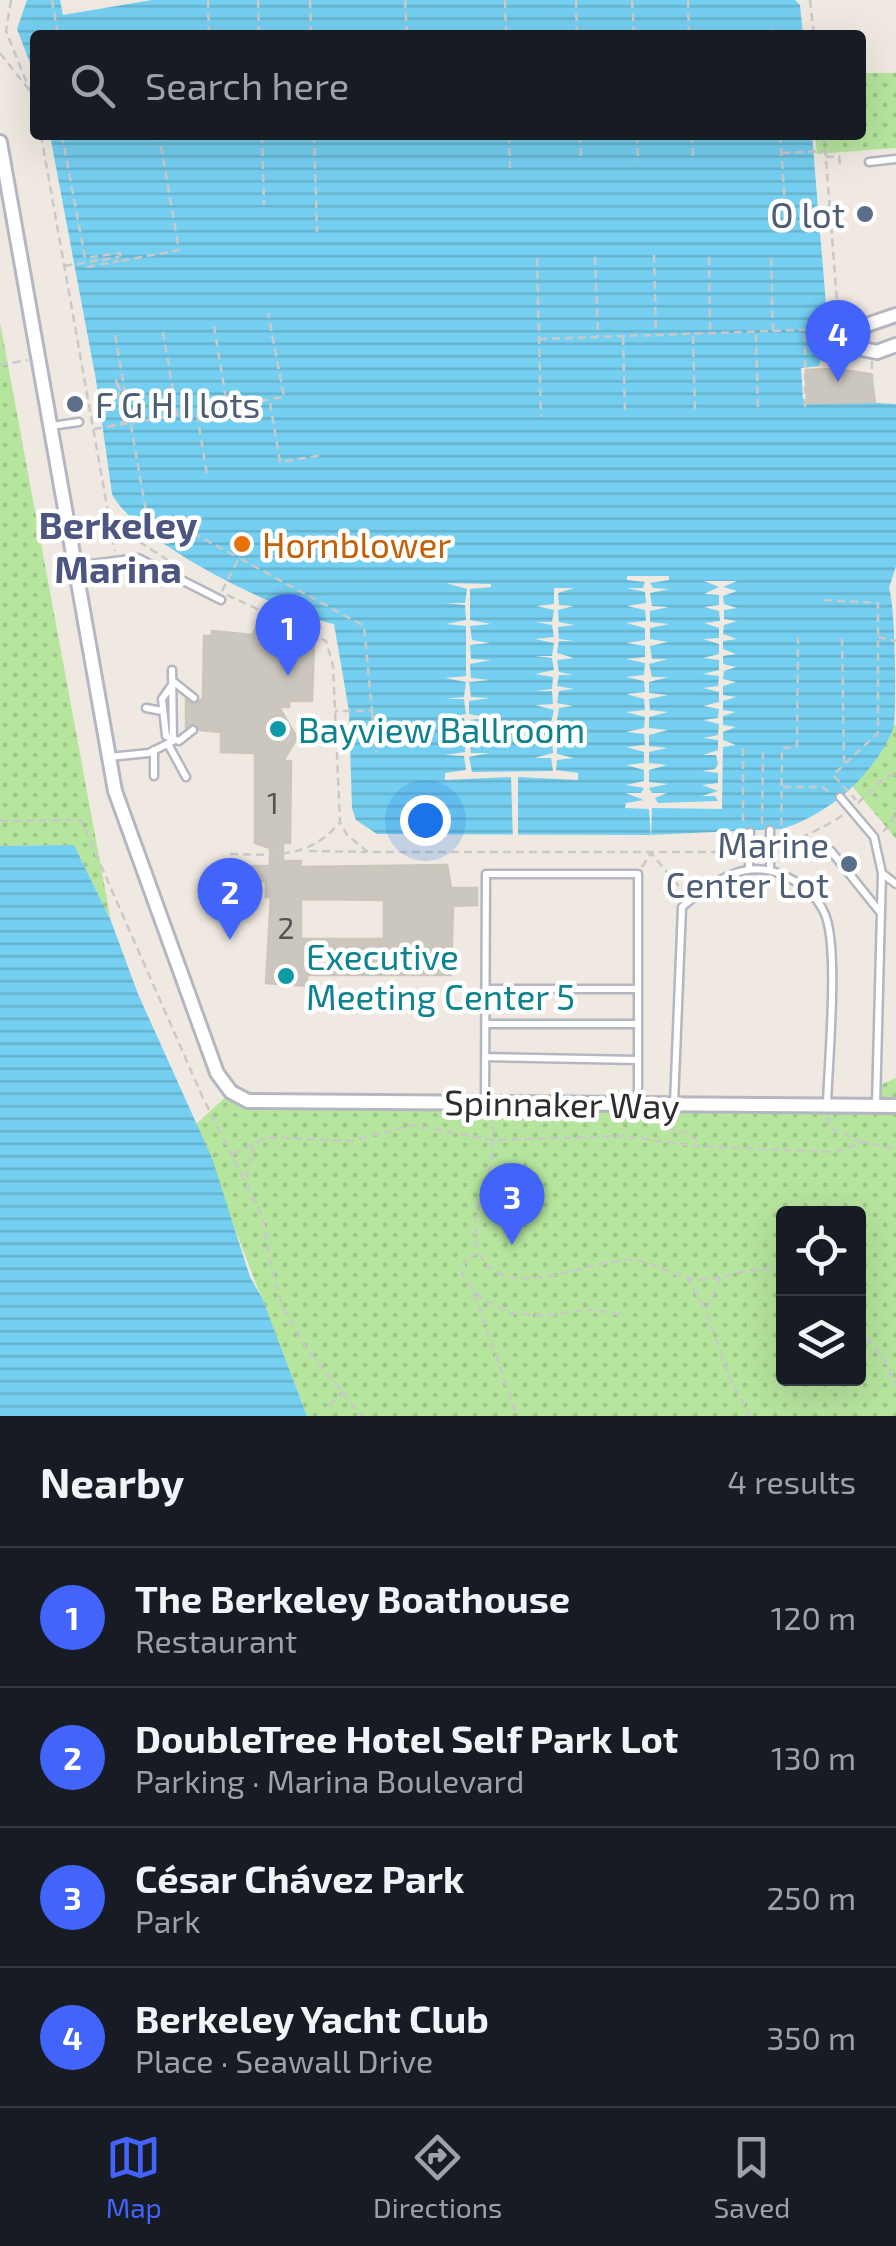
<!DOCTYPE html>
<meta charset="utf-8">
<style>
:root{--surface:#171b24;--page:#20242c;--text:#f1f3f6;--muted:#9ea1a6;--line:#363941;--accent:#4264fb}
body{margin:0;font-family:"Exo 2",sans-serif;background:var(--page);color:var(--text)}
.controls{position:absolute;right:30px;bottom:30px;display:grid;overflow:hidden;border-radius:10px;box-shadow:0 10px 40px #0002}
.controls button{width:90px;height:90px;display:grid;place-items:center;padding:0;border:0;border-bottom:2px solid var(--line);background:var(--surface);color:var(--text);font:50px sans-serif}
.you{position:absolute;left:425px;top:820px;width:35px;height:35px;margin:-25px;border:8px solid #fff;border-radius:50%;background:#1a73e8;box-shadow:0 0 0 15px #1a73e833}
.badge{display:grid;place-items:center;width:65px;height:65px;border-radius:50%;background:var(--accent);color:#fff;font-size:32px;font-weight:700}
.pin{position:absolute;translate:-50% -82px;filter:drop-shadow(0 2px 5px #0008)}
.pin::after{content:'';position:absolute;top:52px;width:35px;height:30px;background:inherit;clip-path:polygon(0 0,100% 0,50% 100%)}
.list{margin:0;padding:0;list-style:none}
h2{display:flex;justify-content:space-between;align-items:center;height:130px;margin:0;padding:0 40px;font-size:42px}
h2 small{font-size:32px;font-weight:400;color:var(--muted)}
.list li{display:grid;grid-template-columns:65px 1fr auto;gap:30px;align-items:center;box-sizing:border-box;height:140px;padding:0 40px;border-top:2px solid var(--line)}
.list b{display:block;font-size:38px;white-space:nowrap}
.list p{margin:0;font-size:32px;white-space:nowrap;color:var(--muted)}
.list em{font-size:32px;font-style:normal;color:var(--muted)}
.icon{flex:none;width:55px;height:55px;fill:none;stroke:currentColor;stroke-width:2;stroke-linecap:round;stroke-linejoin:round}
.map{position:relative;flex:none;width:896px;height:1416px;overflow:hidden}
.search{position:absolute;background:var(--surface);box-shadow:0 10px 40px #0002;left:30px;right:30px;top:30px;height:110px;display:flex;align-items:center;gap:25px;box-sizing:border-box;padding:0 35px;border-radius:10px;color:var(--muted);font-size:38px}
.sheet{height:690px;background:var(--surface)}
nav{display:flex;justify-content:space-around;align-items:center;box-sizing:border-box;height:140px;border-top:2px solid var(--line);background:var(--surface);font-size:28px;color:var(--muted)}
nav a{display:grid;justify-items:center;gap:5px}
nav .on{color:var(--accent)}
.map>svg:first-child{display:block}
.grass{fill:url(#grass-dots);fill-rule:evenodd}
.water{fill:url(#water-rules)}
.pier{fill:#efe9e1}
.building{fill:#cbc7bf;stroke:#cbc5ba;stroke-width:2.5;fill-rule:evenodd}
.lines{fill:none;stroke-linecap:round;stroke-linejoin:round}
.service-casing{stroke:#b4b7c1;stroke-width:11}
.minor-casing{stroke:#b4b7c1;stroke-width:18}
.path{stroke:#c9c9c9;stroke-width:2.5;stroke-dasharray:8 5;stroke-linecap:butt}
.service{stroke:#fff;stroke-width:6}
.minor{stroke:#fff;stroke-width:12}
.service-dot{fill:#5c6f8a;stroke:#fff;stroke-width:4}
.food-dot{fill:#e8710a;stroke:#fff;stroke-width:4}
.culture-dot{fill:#0f9aa8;stroke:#fff;stroke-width:4}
.labels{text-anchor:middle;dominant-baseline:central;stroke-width:9;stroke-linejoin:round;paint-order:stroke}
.number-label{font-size:30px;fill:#555452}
.service-label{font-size:35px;fill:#4e5e75;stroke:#fff;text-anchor:end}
.food-label{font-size:35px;fill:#c56008;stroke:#fff;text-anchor:start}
.culture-label{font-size:35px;fill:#0d838f;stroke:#fff;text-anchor:start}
.street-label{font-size:35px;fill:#2e2e2e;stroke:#fff}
.neighbourhood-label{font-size:38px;font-weight:bold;fill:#4d5680;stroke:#fff}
</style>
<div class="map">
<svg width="896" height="1416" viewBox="0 0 896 1416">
<defs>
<pattern id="grass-dots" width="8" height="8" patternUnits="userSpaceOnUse" patternTransform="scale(2.5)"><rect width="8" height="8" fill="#b6e59e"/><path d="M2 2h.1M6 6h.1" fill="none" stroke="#9dc588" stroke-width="1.8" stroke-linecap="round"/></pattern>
<pattern id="water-rules" width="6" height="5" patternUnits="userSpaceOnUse" patternTransform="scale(2.5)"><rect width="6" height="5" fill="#75cff0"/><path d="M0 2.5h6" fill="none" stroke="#66b2ce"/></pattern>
</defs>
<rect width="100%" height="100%" fill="#efe9e1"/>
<path class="grass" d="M861 73H896V148L817 154 815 135H861Z
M0 322 111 921 74 845 0 846Z
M896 724V839L852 786Z
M896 1078V1416H307L195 1125 231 1092 249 1101 876 1106 877 1086ZM784 1214H858V1378H784Z"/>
<path class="water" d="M27 0H60L63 15 152 0H795L800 5 803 35H35V76L17 29Z
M50 135H812L828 329 819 366 801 368 803 399 896 404V566L889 588C896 611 896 704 894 727 875 774 829 815 781 829L649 835 377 834 356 820 352 808 349 711 334 624C279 612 137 543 112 494L96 380Z
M74 845 111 921 138 994 212 1158 250 1277 262 1298 307 1416H0V846Z"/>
<path class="pier" d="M627 576H669V580L650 583 653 588 669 589 650 593 652 606 669 607 650 611V622L669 624 650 628V639L668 642 650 646 652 659H668L649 664 652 677H668L649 682V693L668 695 649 699 650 710 668 712 649 717V728L668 730 649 735V746L667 748 649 752V763L667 765 649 770V782L668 784 649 788 652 793H667L655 798 658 803 718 801 715 796H702L718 791 702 785 718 783V773L702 771 715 769 718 764 716 755H703L718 750V740L703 738 718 735 719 724 703 720 718 718 719 709 703 706 719 702V692L703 688 718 686 719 676 703 674 719 670V660L703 658 719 654V644L703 639 719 638V628L704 623 720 621 719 611 704 607 719 605V595L704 594 719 587 704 581H737L723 587 737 591 723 596 724 604 737 608 724 610V619L737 621 724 625 723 634 737 639 723 641V649L736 654 723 656V664L736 667 724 671 723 679 736 682 723 686V695L736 697 723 701V710L736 712 723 716V725L736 727 723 732V740L736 745 723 747 722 809 652 808 651 840 649 809 625 808 626 803 644 800 625 793H641L644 788 626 785 644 781V770L626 765 644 763V752L626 747 645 745 644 734 626 732 644 728 645 717 626 712 645 710 644 699 626 694 645 692 644 681 626 677 644 675 645 663 626 659 645 657V646L626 643 645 640V628L626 623 646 621 645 610 627 606 646 603 645 592 627 588H643L645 582 627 580Z
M446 583 491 584V587L470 589V620L491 624 470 626 472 640 490 643 470 645 471 659 491 660 470 664 471 678 490 680 469 682 471 697 490 698 469 701V714L490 718 469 720V733L490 734 469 738 471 753H489L469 757 472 772 553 771 551 758H534L553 753 552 742 535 741 553 737V726L535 722H551L554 710 535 705 553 704 552 691H535L552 689 553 677 535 674 554 670 552 658 535 656H552L554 643 535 639 554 637 552 625 536 622H552L554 610 536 606 554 604V588H574L558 593 559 605 574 606 558 610 559 622 574 625 558 627 559 639 574 641H559L557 653 574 658 557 660 559 672 573 675H559L557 686 574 689 559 691 557 703 573 706 559 708 557 720 574 725 557 727 558 739 573 741 557 743V754L574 758 557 760 556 770 578 773V780L518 777V841H513L511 777 445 780V773L466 770 464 756 445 755 465 752V738L444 735 466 732 464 718H445L466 714 464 699H445L464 697 466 682 445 678 466 676V626L446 624 466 620 465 605 446 603H465L467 589Z"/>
<path class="building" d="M836 369 871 374 875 402 807 403 806 370Z
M259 622H271V635H312L314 644 312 701H289V707H279L297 738 283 761H291L290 843H283V861H301L300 867 447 865 451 888H477V905L453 906 451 975H307V986L266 983 271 897H266V881H248L249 866H270V848L255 843V753L221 752V732L200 730 195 723 186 727V700L196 705 203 698 204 636H212V631L252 635ZM301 899 384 900V939H301Z"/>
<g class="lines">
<defs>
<path id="service" d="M869 162 896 159
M51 426 79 422
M77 566 138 558 221 600
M146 708 162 711
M193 730 179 741 166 736 162 699 174 682 194 698
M168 744 186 777
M109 757 149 753 173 741 172 670
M154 776V750
M840 797 874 837 882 873 876 1105
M831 851 880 912
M749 868 750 832
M770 868V830
M883 874 896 884
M485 989H638
M485 1024H638
M485 1057 638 1060
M485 1101 486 874H638V1102
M674 1104 682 907C712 882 747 857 785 876 802 884 816 895 824 912 840 944 828 1064 827 1105"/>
<path id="minor" d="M0 142 115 791 217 1073 231 1092 248 1101 896 1106
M896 315 855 329 862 349 877 352 896 345"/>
</defs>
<use href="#service" class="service-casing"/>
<use href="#minor" class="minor-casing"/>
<path class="path" d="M11 0 6 31 35 103
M52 0 58 35
M208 0 209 35
M258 0 259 35
M310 0 311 35
M405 0 407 35
M505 0 506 35
M576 0 577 35
M632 0 634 35
M688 0 689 35
M810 0 814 35
M771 29 772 35
M0 53 30 91
M41 135 110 523 177 566
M62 135 85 258 120 253 121 261 179 250 159 135
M262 135 264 205
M314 135 317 232
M509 135 510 168
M580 135 581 161
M637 135 638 162
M692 135 693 160
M780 135 786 219
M824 135 838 314 844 336
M782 153 824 151
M826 157 839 156 840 164
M654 255 656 334
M595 257 598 336
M709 257 710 334
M537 258 541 417
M771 258 773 331
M64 266 119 257
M87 267 119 261
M214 326 227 405
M163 332 177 414
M756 334 758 412
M805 334V410
M115 335 146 511
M693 336 695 414
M623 337 625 415
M539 339 828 329
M872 361V389
M0 365 28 360
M842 375 848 348
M270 403 280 462 323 455
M197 414 207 475
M108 427 124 422 116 379 125 403
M94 429 284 397 268 313
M110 524 115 551
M193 533 239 558
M222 591 239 558 364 626 372 711H335
M227 595 326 641 333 665 340 822 347 835 368 852H741
M824 600 878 603V733L833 775 856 800
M878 637 896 641
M842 638 844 763
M372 712 376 753
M743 748V826
M783 787H823L832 795
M858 803 884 778 896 774
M0 821 81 820 203 1098 262 1215 271 1267 284 1309 307 1349 362 1416
M762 824 763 748
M883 831 890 826 896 807
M309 851 366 852
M781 851 782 748 797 747 798 637
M779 852C797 836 823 830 844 814
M230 854C273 855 310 859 339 823
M642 867 651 853 686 895
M493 1113C493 1131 494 1149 490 1167 484 1192 469 1223 478 1250 499 1306 588 1261 627 1260 653 1259 670 1276 693 1279 725 1282 750 1263 784 1271
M663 1115 667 1128 689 1134 699 1143
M828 1117 830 1128 862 1142
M233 1154 268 1137 351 1141 413 1125 493 1140 626 1136 693 1146 836 1152 864 1142 896 1149
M246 1178 254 1147
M477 1253 465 1260 462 1275 482 1299 510 1313 545 1316 591 1309 626 1316
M687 1278 706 1310
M720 1278 706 1311 730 1379 750 1416
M474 1293 517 1416
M858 1328 883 1357 896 1386
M329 1406 343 1391"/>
<use href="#service" class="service"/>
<use href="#minor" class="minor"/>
</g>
<g class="service-dot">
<circle cx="865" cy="214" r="10"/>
<circle cx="75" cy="404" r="10"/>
<circle cx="849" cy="864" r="10"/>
</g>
<circle class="food-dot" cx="242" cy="544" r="10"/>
<g class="culture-dot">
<circle cx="278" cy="729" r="10"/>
<circle cx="286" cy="976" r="10"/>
</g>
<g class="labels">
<g class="number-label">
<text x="273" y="802">1</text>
<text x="286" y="927">2</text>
</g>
<g class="service-label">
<text x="845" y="214">O lot</text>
<text x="95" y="404" text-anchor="start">F G H I lots</text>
<text x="829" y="844">Marine<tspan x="829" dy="40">Center Lot</tspan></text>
</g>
<g class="food-label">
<text x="262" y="544">Hornblower</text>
</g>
<g class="culture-label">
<text x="298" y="729">Bayview Ballroom</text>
<text x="306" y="956">Executive<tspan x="306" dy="40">Meeting Center 5</tspan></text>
</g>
<g class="street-label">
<text transform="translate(562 1103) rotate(1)">Spinnaker Way</text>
</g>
<g class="neighbourhood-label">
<text x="118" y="524">Berkeley<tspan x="118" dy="44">Marina</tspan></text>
</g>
</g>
</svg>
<div class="controls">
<button><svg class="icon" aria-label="locate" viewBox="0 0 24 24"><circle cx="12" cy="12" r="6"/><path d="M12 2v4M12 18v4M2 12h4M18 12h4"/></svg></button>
<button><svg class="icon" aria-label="layers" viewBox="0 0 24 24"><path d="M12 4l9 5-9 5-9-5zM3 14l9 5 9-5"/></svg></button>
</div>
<div class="you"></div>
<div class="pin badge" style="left:288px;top:676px">1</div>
<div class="pin badge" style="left:230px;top:940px">2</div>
<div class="pin badge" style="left:512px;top:1245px">3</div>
<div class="pin badge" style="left:838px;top:382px">4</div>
<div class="search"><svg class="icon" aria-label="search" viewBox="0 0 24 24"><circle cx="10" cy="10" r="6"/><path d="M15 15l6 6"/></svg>Search here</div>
</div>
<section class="sheet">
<h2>Nearby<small>4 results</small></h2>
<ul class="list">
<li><span class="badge">1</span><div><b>The Berkeley Boathouse</b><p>Restaurant</p></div><em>120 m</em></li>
<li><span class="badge">2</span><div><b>DoubleTree Hotel Self Park Lot</b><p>Parking · Marina Boulevard</p></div><em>130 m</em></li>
<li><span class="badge">3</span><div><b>César Chávez Park</b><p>Park</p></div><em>250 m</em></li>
<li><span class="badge">4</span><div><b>Berkeley Yacht Club</b><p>Place · Seawall Drive</p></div><em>350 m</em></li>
</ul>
</section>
<nav>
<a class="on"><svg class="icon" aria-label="map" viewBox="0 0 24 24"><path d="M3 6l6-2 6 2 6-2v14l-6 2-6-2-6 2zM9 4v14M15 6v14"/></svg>Map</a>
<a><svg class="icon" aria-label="directions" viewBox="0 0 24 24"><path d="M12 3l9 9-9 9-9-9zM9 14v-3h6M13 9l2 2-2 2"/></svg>Directions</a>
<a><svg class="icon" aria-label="saved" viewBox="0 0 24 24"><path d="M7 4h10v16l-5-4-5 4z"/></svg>Saved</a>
</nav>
